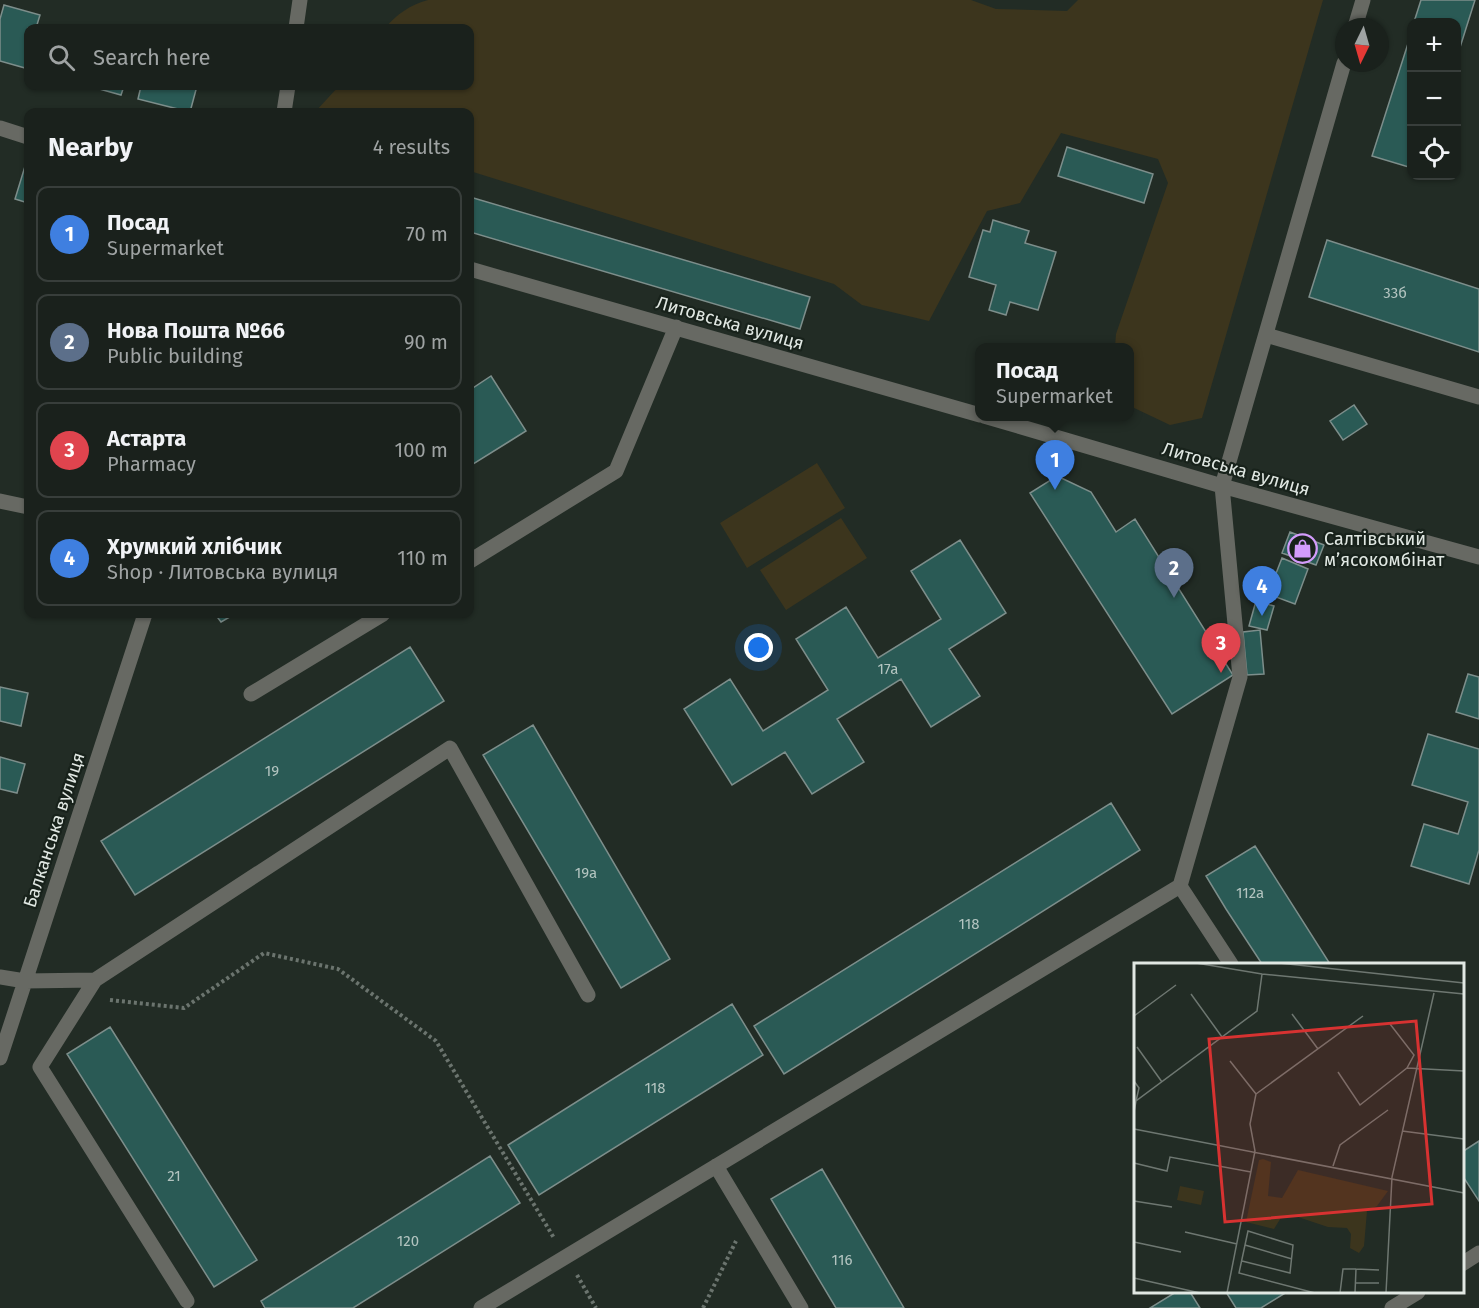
<!DOCTYPE html>
<meta charset="utf-8">
<style>
:root{--surface:#1a211c;--page:#272e29;--text:#f1f3f6;--muted:#9fa3a3;--line:#383e3b;--accent:#db2777}
body{margin:0;font-family:"Fira Sans",sans-serif;background:var(--page);color:var(--text)}
.controls{position:absolute;right:18px;top:18px;display:grid;overflow:hidden;border-radius:12px;box-shadow:0 2px 4px #0004}
.controls button{width:54px;height:54px;display:grid;place-items:center;padding:0;border:0;border-bottom:2px solid var(--line);background:var(--surface);color:var(--text);font:30px sans-serif}
.compass{position:absolute;left:1335px;top:18px;width:54px;height:54px;border-radius:50%;background:var(--surface);box-shadow:0 2px 4px #0004;rotate:185deg}
.you{position:absolute;left:759px;top:648px;width:21px;height:21px;margin:-15px;border:4px solid #fff;border-radius:50%;background:#1a73e8;box-shadow:0 0 0 9px #1a73e833}
.badge{display:grid;place-items:center;width:39px;height:39px;border-radius:50%;background:var(--accent);color:#fff;font-size:20px;font-weight:700}
.pin{position:absolute;translate:-50% -50px;filter:drop-shadow(0 2px 3px #0008)}
.pin::after{content:'';position:absolute;top:32px;width:21px;height:18px;background:inherit;clip-path:polygon(0 0,100% 0,50% 100%)}
.popup{position:absolute;left:975px;top:343px;width:159px;height:78px;box-sizing:border-box;display:grid;place-content:center;border-radius:12px;background:var(--surface);filter:drop-shadow(0 2px 4px #0005);font-size:20px;white-space:nowrap;color:var(--muted)}
.popup b{font-size:22px;color:var(--text)}
.popup::after{content:'';position:absolute;left:50%;top:100%;margin-left:-12px;border:12px solid transparent;border-top-color:var(--surface)}
.list{margin:0;padding:0;list-style:none}
h2{display:flex;justify-content:space-between;align-items:center;height:78px;margin:0;padding:0 24px;font-size:26px}
h2 small{font-size:20px;font-weight:400;color:var(--muted)}
.list li{display:grid;grid-template-columns:39px 1fr auto;gap:18px;align-items:center;box-sizing:border-box;height:96px;margin:0 12px 12px;padding:0 12px;border:2px solid var(--line);border-radius:12px}
.list b{display:block;font-size:22px;white-space:nowrap}
.list p{margin:0;font-size:20px;white-space:nowrap;color:var(--muted)}
.list em{font-size:20px;font-style:normal;color:var(--muted)}
.icon{flex:none;width:33px;height:33px;fill:none;stroke:currentColor;stroke-width:2;stroke-linecap:round;stroke-linejoin:round}
.map{position:relative;flex:none;width:1479px;height:1308px;overflow:hidden}
.search{position:absolute;background:var(--surface);box-shadow:0 2px 4px #0004;left:24px;top:24px;width:450px;height:66px;display:flex;align-items:center;gap:15px;box-sizing:border-box;padding:0 21px;border-radius:12px;color:var(--muted);font-size:22px}
.panel{position:absolute;background:var(--surface);box-shadow:0 2px 4px #0004;left:24px;top:108px;width:450px;height:510px;border-radius:12px}
.map>svg:first-child{display:block}
.green{fill:#3c351d}
.building{fill:#2a5a55;stroke:#7d8e8b;stroke-width:1.5}
.lines{fill:none;stroke-linecap:round;stroke-linejoin:round}
.path{stroke:#6b746e;stroke-width:4;stroke-dasharray:3 3;stroke-linecap:butt}
.minor{stroke:#676963;stroke-width:15}
.labels{text-anchor:middle;dominant-baseline:central;stroke-width:4.5;stroke-linejoin:round;paint-order:stroke}
.number-label{font-size:15px;fill:#b3c4c0}
.street-label{font-size:18px;fill:#e1e8e3;stroke:#18221b}
.poi-label{font-size:18px;fill:#e1e8e3;stroke:#18221b;text-anchor:start}
.inset-road{fill:none;stroke:#6e7771;stroke-width:1.5}
.view{fill:#d73231;fill-opacity:0.15;stroke:#d73231;stroke-width:3}
.inset-edge{fill:none;stroke:#e1e8e3;stroke-width:3}
</style>
<div class="map">
<svg width="1479" height="1308" viewBox="0 0 1479 1308">
<rect width="100%" height="100%" fill="#222c25"/>
<path class="green" d="M428 0H971L996 9 1067 11 1078 0H1323L1202 418 1170 425 1130 406V348L1115 347 1116 334 1168 183 1158 159 1061 133 1020 203 987 211 929 321 862 305 834 284 470 171V112H315L339 86H470V28H385C397 14 410 5 428 0Z
M817 463 845 508 747 568 720 523Z
M841 518 867 558 786 610 760 570Z"/>
<path class="building" d="M1421 0H1475L1456 60V22H1414Z
M4 5 40 15 36 28H28V56L25 68 0 61V19Z
M1412 31V168L1372 156Z
M92 86H124L121 95 92 87Z
M141 86H197L190 112 138 99Z
M1067 147 1153 174 1144 203 1058 176Z
M26 163 28 164V203L15 199Z
M470 197 810 297 800 329 470 232Z
M993 220 1029 231 1025 243 1056 252 1038 310 1010 302 1006 315 989 310 996 285 969 277 983 230 990 232Z
M1327 240 1479 289V352L1309 297Z
M491 376 526 431 470 466V390Z
M1354 405 1367 424 1343 440 1330 421Z
M1057 476 1091 492 1116 532 1135 519 1233 675 1172 714 1030 493Z
M1290 532 1324 545 1316 565 1282 553Z
M960 540 1006 613 949 649 980 696 931 727 901 679 837 719 864 762 812 794 785 752 732 785 684 709 730 679 763 731 828 690 796 639 846 607 878 658 941 619 911 571Z
M1282 558 1308 569 1295 604 1268 594Z
M1256 601 1274 606 1267 630 1249 626Z
M215 614H235L221 622Z
M1260 630 1264 674 1247 675 1243 632Z
M410 647 444 701 135 895 101 841Z
M1468 674 1479 677V719L1456 712Z
M0 687 28 693 21 726 0 721Z
M533 725 670 959 621 988 483 755Z
M1428 734 1479 749V850L1469 884 1411 866 1424 824 1458 834 1468 802 1412 785Z
M0 757 25 764 17 793 0 789Z
M1111 803 1140 850 784 1074 754 1026Z
M1255 846 1330 964H1262L1226 909 1206 876Z
M732 1004 763 1055 539 1195 508 1145Z
M110 1027 257 1260 214 1287 67 1054Z
M1479 1141V1201L1462 1175V1152Z
M490 1156 520 1203 353 1308H265L261 1301Z
M822 1169 904 1308H836L771 1199Z
M1176 1292H1190L1200 1308H1150Z
M1226 1292H1287L1261 1308H1236Z"/>
<g class="lines">
<path class="path" d="M110 1000 184 1008 264 953 338 969 436 1041 554 1238
M577 1275 596 1308
M703 1308 736 1241"/>
<path class="minor" d="M1355 27 1363 0
M296 28 300 0
M284 112 288 86
M0 128 28 137
M470 269 980 415
M1266 335 1479 397
M984 416 1222 486 1479 557
M0 501 28 507
M470 561 616 471 676 327
M251 694 383 614
M1231 964 1180 886 1240 677 1222 486 1344 63
M0 977 25 981 95 980 450 748 588 995
M95 980 40 1067 187 1301
M0 1058 145 614
M716 1166 801 1308
M1462 1264 1479 1253
M481 1308 1180 886
M1392 1308 1418 1292"/>
</g>
<defs>
<symbol id="shop-ring" viewBox="-11 -11 22 22"><circle r="9.5" fill="#18221b" stroke="#d39cfc" stroke-width="1.5"/><path d="M-5-2.5h2.3a2.7 3.5 0 0 1 5.4 0H5L5.5 6h-11ZM-1.5-2.5h3a1.5 2.3 0 0 0-3 0Z" fill="#d39cfc"/></symbol>
</defs>
<g fill-rule="evenodd">
<use href="#shop-ring" x="1286" y="532" width="33" height="33"/>
</g>
<g class="labels">
<g class="number-label">
<text x="1395" y="293">33б</text>
<text x="888" y="669">17а</text>
<text x="272" y="771">19</text>
<text x="586" y="873">19а</text>
<text x="1250" y="893">112а</text>
<text x="969" y="924">118</text>
<text x="655" y="1088">118</text>
<text x="174" y="1176">21</text>
<text x="408" y="1241">120</text>
<text x="842" y="1260">116</text>
</g>
<g class="street-label">
<text transform="translate(730 323) rotate(16)">Литовська вулиця</text>
<text transform="translate(1236 469) rotate(16)">Литовська вулиця</text>
<text transform="translate(54 830) rotate(-72)">Балканська вулиця</text>
</g>
<g class="poi-label">
<text x="1324" y="539">Салтівський<tspan x="1324" dy="21">мʼясокомбінат</tspan></text>
</g>
</g>
<g transform="translate(1134 963)">
<rect width="330" height="330" fill="#222c25"/>
<path d="M129 196 137 199 134 233 148 235 164 207 254 228 243 243 233 248 230 283 225 290 216 285 217 271 213 265 194 264 158 252 148 253 140 266 112 259 125 197ZM46 223 70 228 67 242 43 237Z" fill="#3c351d"/>
<path class="inset-road" d="M62 0 128 11 330 31M145 0 330 20M57 31 88 74M158 51 184 86M0 53 42 22M256 61 280 92 273 105M3 84 28 119M204 109 226 142 273 105 330 108M0 118 5 125 2 138M122 131 229 53M0 149 2 138 123 48 128 11M0 166 330 230M268 168 330 176M0 200 33 208 36 194 117 209M199 203 206 182 254 147M0 238 38 244M51 269 103 281M0 279 47 289M111 282 158 296M108 298 156 310 159 282 114 268 105 310 181 330M0 315 66 330M222 320H245M93 330 121 188 116 161 122 131 96 98M206 330 209 306H222M221 330 222 306 245 307M252 330 258 214 300 30"/>
<path class="view" d="M282 58 298 241 91 259 75 76Z"/>
<rect width="330" height="330" class="inset-edge"/>
</g>
</svg>
<div class="controls">
<button>+</button>
<button>−</button>
<button><svg class="icon" aria-label="locate" viewBox="0 0 24 24"><circle cx="12" cy="12" r="6"/><path d="M12 2v4M12 18v4M2 12h4M18 12h4"/></svg></button>
</div>
<svg class="compass" viewBox="-18 -18 36 36"><path d="M0-13l5 13h-10z" fill="#e53935"/><path d="M0 13l5-13h-10z" fill="#9fa3a3"/></svg>
<div class="you"></div>
<div class="pin badge" style="left:1055px;top:490px;background:#3f7fe0">1</div>
<div class="popup"><b>Посад</b>Supermarket</div>
<div class="pin badge" style="left:1174px;top:598px;background:#5c6f8a">2</div>
<div class="pin badge" style="left:1221px;top:673px;background:#e0444e">3</div>
<div class="pin badge" style="left:1262px;top:616px;background:#3f7fe0">4</div>
<div class="search"><svg class="icon" aria-label="search" viewBox="0 0 24 24"><circle cx="10" cy="10" r="6"/><path d="M15 15l6 6"/></svg>Search here</div>
<section class="panel">
<h2>Nearby<small>4 results</small></h2>
<ul class="list">
<li><span class="badge" style="background:#3f7fe0">1</span><div><b>Посад</b><p>Supermarket</p></div><em>70 m</em></li>
<li><span class="badge" style="background:#5c6f8a">2</span><div><b>Нова Пошта №66</b><p>Public building</p></div><em>90 m</em></li>
<li><span class="badge" style="background:#e0444e">3</span><div><b>Астарта</b><p>Pharmacy</p></div><em>100 m</em></li>
<li><span class="badge" style="background:#3f7fe0">4</span><div><b>Хрумкий хлібчик</b><p>Shop · Литовська вулиця</p></div><em>110 m</em></li>
</ul>
</section>
</div>
